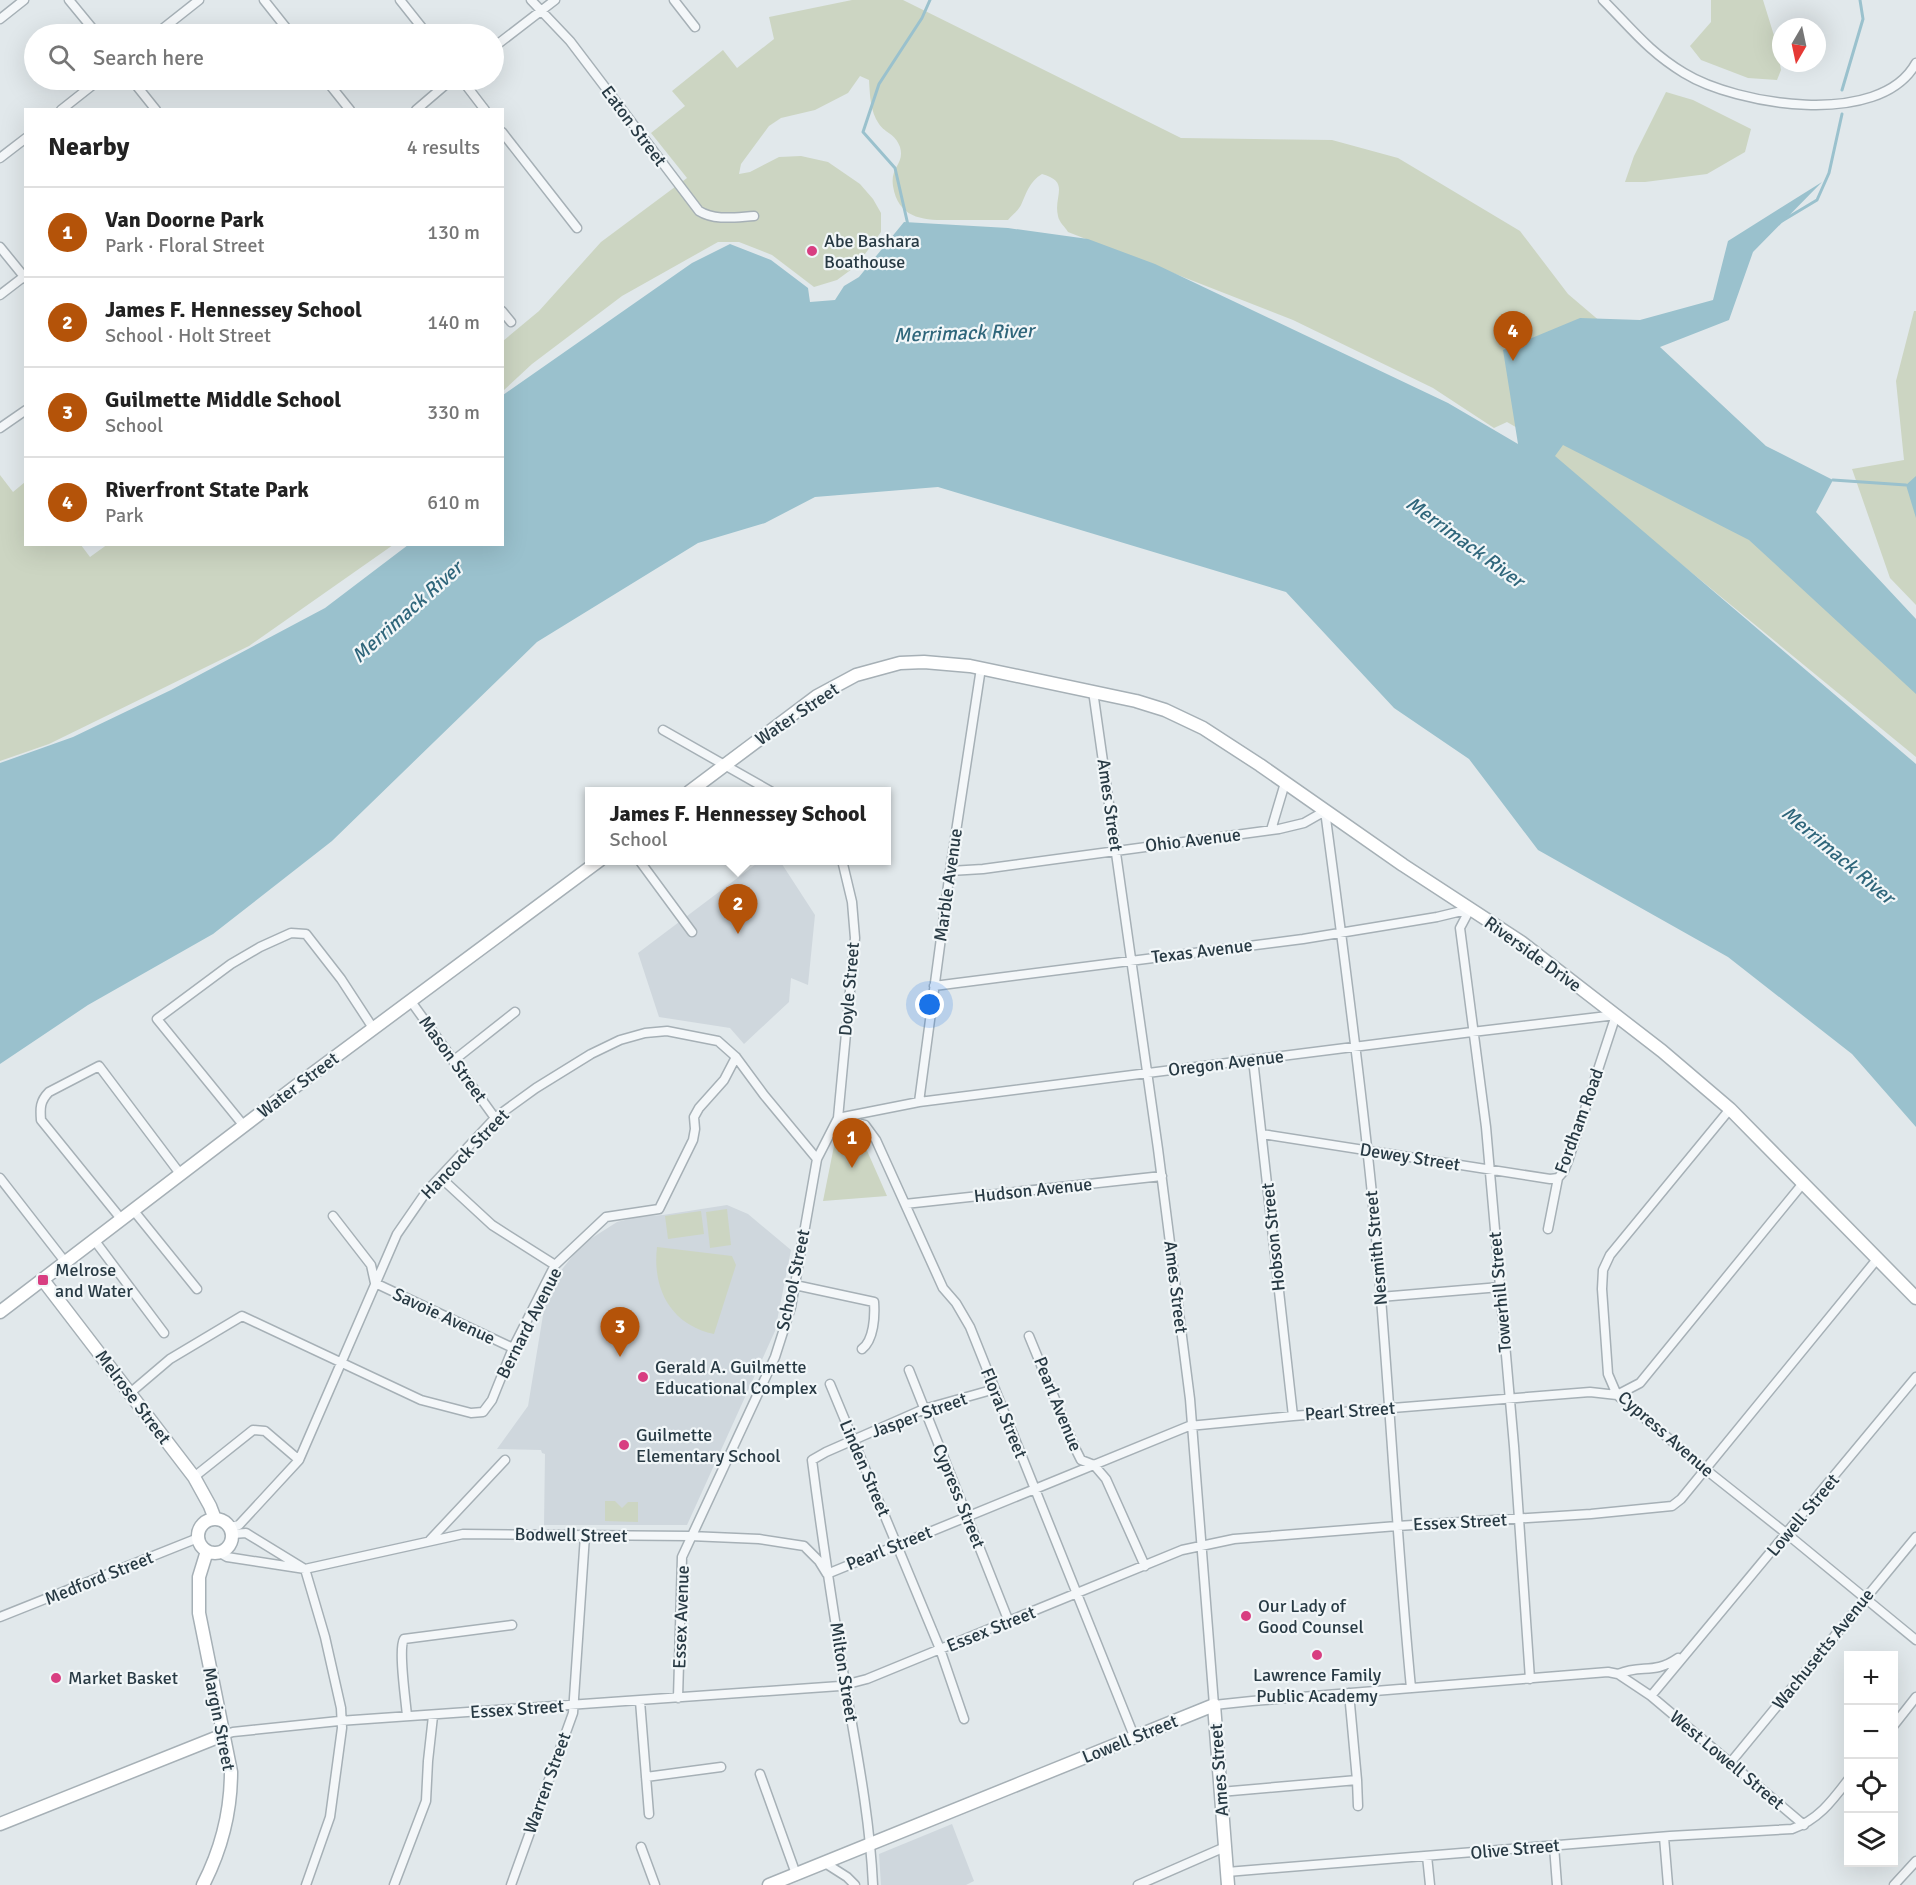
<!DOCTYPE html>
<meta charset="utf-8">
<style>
:root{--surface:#fff;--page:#f2f2f2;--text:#222;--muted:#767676;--line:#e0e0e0;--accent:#b45309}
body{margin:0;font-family:Signika,sans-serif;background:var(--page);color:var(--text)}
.controls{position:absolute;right:18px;bottom:18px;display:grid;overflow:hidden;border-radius:0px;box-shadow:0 6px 24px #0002}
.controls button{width:54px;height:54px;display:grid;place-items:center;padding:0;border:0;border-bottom:2px solid var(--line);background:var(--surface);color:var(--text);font:30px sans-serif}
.compass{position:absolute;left:1772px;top:18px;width:54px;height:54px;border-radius:50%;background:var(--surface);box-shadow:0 6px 24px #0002;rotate:189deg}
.you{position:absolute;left:930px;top:1005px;width:21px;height:21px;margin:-15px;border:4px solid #fff;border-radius:50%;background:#1a73e8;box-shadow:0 0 0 9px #1a73e833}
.badge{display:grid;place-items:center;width:39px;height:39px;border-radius:50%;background:var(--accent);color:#fff;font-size:20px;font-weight:700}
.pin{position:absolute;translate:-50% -50px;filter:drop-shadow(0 2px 3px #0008)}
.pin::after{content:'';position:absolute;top:32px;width:21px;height:18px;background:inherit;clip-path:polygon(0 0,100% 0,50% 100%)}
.popup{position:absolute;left:585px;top:787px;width:306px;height:78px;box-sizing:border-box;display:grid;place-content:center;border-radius:0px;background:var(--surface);filter:drop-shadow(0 2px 4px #0005);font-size:20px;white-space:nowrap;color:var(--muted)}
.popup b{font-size:22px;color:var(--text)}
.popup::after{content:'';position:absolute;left:50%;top:100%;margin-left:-12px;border:12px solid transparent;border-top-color:var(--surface)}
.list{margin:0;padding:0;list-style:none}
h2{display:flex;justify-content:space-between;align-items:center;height:78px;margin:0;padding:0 24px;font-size:26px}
h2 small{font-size:20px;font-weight:400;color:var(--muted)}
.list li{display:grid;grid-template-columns:39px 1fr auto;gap:18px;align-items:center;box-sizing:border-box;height:90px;padding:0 24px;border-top:2px solid var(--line)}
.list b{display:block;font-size:22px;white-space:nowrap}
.list p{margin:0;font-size:20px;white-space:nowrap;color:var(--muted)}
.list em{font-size:20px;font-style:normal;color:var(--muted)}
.icon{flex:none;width:33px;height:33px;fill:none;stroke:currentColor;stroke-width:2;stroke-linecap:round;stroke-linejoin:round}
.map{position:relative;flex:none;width:1916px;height:1885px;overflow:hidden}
.search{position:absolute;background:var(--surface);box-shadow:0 6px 24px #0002;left:24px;top:24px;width:480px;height:66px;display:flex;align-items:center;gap:15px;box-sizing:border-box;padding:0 21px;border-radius:33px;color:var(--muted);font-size:22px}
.panel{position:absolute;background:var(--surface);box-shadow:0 6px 24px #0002;left:24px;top:108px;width:480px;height:438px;border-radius:0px}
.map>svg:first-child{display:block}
.built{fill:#cfd7dd}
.green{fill:#ccd5c2}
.water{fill:#9ac1cd}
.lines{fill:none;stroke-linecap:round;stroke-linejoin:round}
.stream{stroke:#9ac1cd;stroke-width:3}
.street-casing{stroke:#a6b0b6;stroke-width:11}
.secondary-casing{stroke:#a6b0b6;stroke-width:15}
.street{stroke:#f4f7f9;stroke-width:8}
.secondary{stroke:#fff;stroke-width:12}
.poi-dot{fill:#d83e81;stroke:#f1f6f8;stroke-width:2}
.labels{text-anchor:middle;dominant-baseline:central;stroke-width:4.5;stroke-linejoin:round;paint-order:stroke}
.street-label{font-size:18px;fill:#283a44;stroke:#f1f6f8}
.poi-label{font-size:18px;fill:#283a44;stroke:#f1f6f8;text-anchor:start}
.water-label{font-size:20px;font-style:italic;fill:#2f667b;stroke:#f1f6f8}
</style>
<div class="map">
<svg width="1916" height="1885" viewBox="0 0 1916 1885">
<rect width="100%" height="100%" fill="#e1e8eb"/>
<path class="built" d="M760 861H780L815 915 808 985 791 978 789 1002 744 1044 730 1028 659 1017 638 953Z
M727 1205 748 1214 791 1250 775 1331 687 1525H544L545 1454 542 1453 541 1450 497 1449 528 1406 546 1297 556 1277 581 1245 617 1222 637 1217 663 1215Z
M952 1824 974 1881 966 1885H881L879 1854Z"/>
<path class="green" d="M852 0H903L1181 138 1332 140 1398 158 1520 231 1568 294 1615 334 1916 628V757L1586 486 1533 437 1507 422 1494 428 1433 388 1293 320 1068 232C1065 227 1059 222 1058 216 1053 196 1071 182 1042 174 1029 182 1027 192 1021 205 1018 211 1012 215 1008 220 992 220 977 220 962 220 932 220 899 224 893 186 890 167 905 164 900 147 895 133 886 134 879 124 870 111 870 95 869 80L860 76 848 93 815 110 781 118 769 126 741 164 739 174 750 172 779 157 801 156 828 162 860 184 873 199 881 213V232L865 254 854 262 852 269 837 280 814 287 772 255 739 242H718L622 296 532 364 503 391V341L539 311 601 242 687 178 651 133 685 106 672 91 723 50 737 68 774 39 769 17Z
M1711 0H1763L1776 42 1781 70 1777 80 1748 78 1701 60 1690 46 1711 22Z
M1666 92 1693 100 1751 129 1745 152 1707 174 1645 182H1625L1634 156Z
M1914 311H1916V605L1890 578 1852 469 1904 460 1896 381Z
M0 475 13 492 25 482 26 544 81 545 90 557 108 544 393 545 249 646 49 744 0 761Z
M849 1131 856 1133 861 1137 887 1196 823 1201 835 1141 841 1133Z
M727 1209 731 1245 710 1248 706 1212Z
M701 1211 704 1234 668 1239 665 1216Z
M657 1247 732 1256 736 1265 714 1334C671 1325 652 1289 657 1247Z
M605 1501H615L622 1508 628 1502H638V1522L605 1521Z"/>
<path class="water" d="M1822 182 1753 252 1729 320 1660 347 1766 446 1833 480 1816 512 1916 619V694L1749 540 1563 445 1555 456 1916 764V1127L1852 1054 1728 957 1538 850 1469 759 1394 708 1286 592 938 487 815 497 765 523 698 543 537 642 332 841 213 934 88 1005 0 1064V763L73 737 171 690 325 608 408 545 502 544 503 395 692 263 730 244 771 260 808 288 810 302 835 300 844 286 859 277 904 222 1008 228 1088 239 1155 264 1448 403 1518 444 1503 350 1580 318 1640 320 1713 300 1728 241Z
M1916 476V518L1906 485Z"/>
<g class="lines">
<path class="stream" d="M1842 90 1863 19 1860 0
M1782 221 1817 200 1829 173 1842 114
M908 225 895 168 863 132 879 84 922 18 930 0
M1833 480 1906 485"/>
<defs>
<path id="street" d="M69 0 97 34
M264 0 291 34
M400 0 427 34
M531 0 570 41 699 211C715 221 736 217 754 216
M674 0 695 27
M1603 0C1631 28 1649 52 1684 73 1736 105 1880 129 1916 63
M0 19 24 0
M156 34 199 0
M494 47 555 0
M132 80 156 110
M326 80 350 110
M462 80 485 110
M61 110 99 80
M416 110 451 80
M502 132 577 228
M0 158 26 138
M0 247 26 279
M0 295 26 275
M502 311 511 322
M0 428 26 410
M1093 691 1158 1149 1190 1399 1214 1705 1252 1701 1608 1672 1618 1674 1651 1696 1916 1377
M663 730 772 792
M1271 830 1285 783
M639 860 692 932
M950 871 983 869 1279 829 1304 823 1325 811C1342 938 1359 1066 1372 1194 1388 1358 1395 1523 1411 1688
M1470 909 1460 928 1486 1127 1514 1446 1530 1679
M934 986 1303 939 1437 917 1470 909
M410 1000 495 1118
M1253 1059 1293 1416
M453 1061 515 1012
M919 1102 950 871 981 668
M1730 1109 1610 1255 1603 1270 1602 1289 1608 1374 1617 1395 1705 1469 1787 1534 1916 1640
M838 1118 919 1102 1472 1032 1616 1015 1568 1161 1564 1171 1558 1178 1548 1229
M841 1119 865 1125 876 1140 943 1288 956 1303 970 1327 1134 1736
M244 1126 157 1019 231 964 260 947 291 933 306 934 341 979 373 1028
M1262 1134 1550 1179 1558 1178
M440 1177 492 1225 555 1265
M0 1178 66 1263
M905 1204 1162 1176
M134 1211 197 1289
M333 1216 371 1265 375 1283 513 1348
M122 1220 41 1120C40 1108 40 1101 49 1092L99 1066 181 1175
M95 1241 164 1333
M795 1285 874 1302C875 1316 874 1340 862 1349
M1380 1297 1500 1287
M1029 1336 1076 1450 1081 1460 1094 1465 1106 1479 1145 1566
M909 1370 1009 1622
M830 1384 940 1649 964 1719
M130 1393 170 1359 242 1316 421 1400 471 1413 483 1412 492 1400 513 1348 555 1265 606 1217 659 1209 693 1140 695 1129 694 1117 699 1108 724 1080 736 1057
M194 1477 253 1430 265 1431 299 1460
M230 1527 239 1525 299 1460 397 1234 426 1192 496 1117 536 1088 591 1054 620 1040 645 1033 667 1031 718 1041 736 1057 764 1095 817 1159
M233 1534 246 1533 303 1568
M430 1540 505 1460
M220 1553 227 1557 305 1569 463 1534 690 1536 759 1539 804 1546 819 1561 827 1574 1189 1426 1293 1416 1590 1392 1617 1395 1640 1383 1804 1182
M305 1569 325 1637 341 1708 342 1728 330 1817 306 1885
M0 1617 198 1538
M1618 1674C1643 1664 1653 1675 1678 1658
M1651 1696 1804 1825
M678 1698 682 1557 775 1357 791 1307 817 1159 838 1118 855 938 852 902 842 860
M640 1701 649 1814
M407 1716C406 1702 398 1649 404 1639L512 1625
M1894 1725 1916 1697
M223 1735 233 1732 339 1721 840 1686 867 1679 1182 1550 1234 1539 1397 1526 1591 1514 1672 1506 1681 1499 1878 1258
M1731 1762 1916 1537
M760 1774 796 1874
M646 1777 721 1767
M1357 1780 1358 1806
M1220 1792 1357 1780 1349 1693
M1664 1837 1668 1885
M1554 1846 1557 1885
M641 1847 655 1885
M1427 1856 1430 1885
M825 1863 847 1877 855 1885
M1227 1872 1670 1836 1792 1829C1818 1820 1832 1801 1848 1780
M394 1885 426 1801 428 1761 433 1716
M511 1885 573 1713 585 1535
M873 1885C870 1821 858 1758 847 1695 834 1616 822 1538 812 1460L826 1452 924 1409 995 1389
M1138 1885 1225 1847
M1894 1885 1916 1861"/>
<path id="secondary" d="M689 792 817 696 856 675 900 663 924 662 970 666 1136 701 1165 710 1203 728 1260 765 1403 865 1521 942 1662 1051 1730 1109 1916 1298
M43 1280 194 1477 210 1506 215 1519
M0 1312 296 1086 600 860
M198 1536a17 17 0 1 1 34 0a17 17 0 1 1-34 0Z
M0 1824 223 1735
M203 1885C221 1850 231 1811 231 1772L199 1613V1577L207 1551
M769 1885 1214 1705 1228 1885"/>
</defs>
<use href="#street" class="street-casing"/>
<use href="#secondary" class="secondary-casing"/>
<use href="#street" class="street"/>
<use href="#secondary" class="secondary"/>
</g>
<g class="poi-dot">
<circle cx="812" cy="251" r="6"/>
<rect x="37" y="1274" width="12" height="12" rx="3"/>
<circle cx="643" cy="1377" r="6"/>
<circle cx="624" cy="1445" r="6"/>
<circle cx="1246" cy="1616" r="6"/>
<circle cx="1317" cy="1655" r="6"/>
<circle cx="56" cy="1678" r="6"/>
</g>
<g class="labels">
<g class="street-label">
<text transform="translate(634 126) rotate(53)">Eaton Street</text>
<text transform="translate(797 714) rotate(-34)">Water Street</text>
<text transform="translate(1110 805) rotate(82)">Ames Street</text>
<text transform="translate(1193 840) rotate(-7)">Ohio Avenue</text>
<text transform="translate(948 885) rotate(-82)">Marble Avenue</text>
<text transform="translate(1202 951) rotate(-7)">Texas Avenue</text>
<text transform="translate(1533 954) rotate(36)">Riverside Drive</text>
<text transform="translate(849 989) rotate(-85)">Doyle Street</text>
<text transform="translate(453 1059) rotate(54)">Mason Street</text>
<text transform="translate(1226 1063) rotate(-7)">Oregon Avenue</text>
<text transform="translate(298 1085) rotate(-37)">Water Street</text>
<text transform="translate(1579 1121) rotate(-70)">Fordham Road</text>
<text transform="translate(465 1154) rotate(-46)">Hancock Street</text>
<text transform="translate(1410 1157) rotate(9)">Dewey Street</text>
<text transform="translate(1033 1190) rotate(-6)">Hudson Avenue</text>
<text transform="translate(1273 1237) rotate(-96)">Hobson Street</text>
<text transform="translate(1376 1248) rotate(-95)">Nesmith Street</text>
<text transform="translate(793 1280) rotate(-78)">School Street</text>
<text transform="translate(1176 1287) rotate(83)">Ames Street</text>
<text transform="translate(1500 1292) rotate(-95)">Towerhill Street</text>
<text transform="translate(444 1316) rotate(25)">Savoie Avenue</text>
<text transform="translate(529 1323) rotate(-63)">Bernard Avenue</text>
<text transform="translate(133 1397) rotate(53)">Melrose Street</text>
<text transform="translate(1058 1404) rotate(68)">Pearl Avenue</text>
<text transform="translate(1350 1411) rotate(-4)">Pearl Street</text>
<text transform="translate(1004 1413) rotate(68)">Floral Street</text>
<text transform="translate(919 1415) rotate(-20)">Jasper Street</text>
<text transform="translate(1666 1434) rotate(41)">Cypress Avenue</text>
<text transform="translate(865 1468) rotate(67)">Linden Street</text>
<text transform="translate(959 1496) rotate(68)">Cypress Street</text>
<text transform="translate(1803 1515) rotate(-50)">Lowell Street</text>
<text transform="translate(1460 1522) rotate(-3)">Essex Street</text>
<text transform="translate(571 1535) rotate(1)">Bodwell Street</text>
<text transform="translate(889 1548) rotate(-22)">Pearl Street</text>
<text transform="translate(99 1578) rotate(-22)">Medford Street</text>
<text transform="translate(681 1617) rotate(-88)">Essex Avenue</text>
<text transform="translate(991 1629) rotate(-22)">Essex Street</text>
<text transform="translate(1823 1649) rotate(-51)">Wachusetts Avenue</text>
<text transform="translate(844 1672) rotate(81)">Milton Street</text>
<text transform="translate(517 1709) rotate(-4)">Essex Street</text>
<text transform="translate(219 1719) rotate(79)">Margin Street</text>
<text transform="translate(1130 1739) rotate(-22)">Lowell Street</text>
<text transform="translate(1727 1760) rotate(40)">West Lowell Street</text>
<text transform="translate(1219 1770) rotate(-94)">Ames Street</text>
<text transform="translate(547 1783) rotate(-70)">Warren Street</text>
<text transform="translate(1515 1849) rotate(-5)">Olive Street</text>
</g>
<g class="poi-label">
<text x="824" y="241">Abe Bashara<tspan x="824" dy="21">Boathouse</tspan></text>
<text x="55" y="1270">Melrose<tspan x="55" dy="21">and Water</tspan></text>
<text x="655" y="1367">Gerald A. Guilmette<tspan x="655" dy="21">Educational Complex</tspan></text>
<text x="636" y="1435">Guilmette<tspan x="636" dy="21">Elementary School</tspan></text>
<text x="1258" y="1606">Our Lady of<tspan x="1258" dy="21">Good Counsel</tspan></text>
<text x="1317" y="1675" text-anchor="middle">Lawrence Family<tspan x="1317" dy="21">Public Academy</tspan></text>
<text x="68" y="1678">Market Basket</text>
</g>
<g class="water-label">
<text transform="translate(964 333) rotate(-2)">Merrimack River</text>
<text transform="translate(1465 542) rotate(36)">Merrimack River</text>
<text transform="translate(407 612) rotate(-42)">Merrimack River</text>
<text transform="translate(1838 855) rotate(40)">Merrimack River</text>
</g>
</g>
</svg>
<div class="controls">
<button>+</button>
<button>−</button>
<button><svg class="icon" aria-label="locate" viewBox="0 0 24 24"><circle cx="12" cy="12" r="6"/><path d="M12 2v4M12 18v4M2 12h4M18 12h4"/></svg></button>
<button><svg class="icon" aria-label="layers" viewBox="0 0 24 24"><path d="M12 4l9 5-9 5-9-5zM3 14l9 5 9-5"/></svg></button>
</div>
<svg class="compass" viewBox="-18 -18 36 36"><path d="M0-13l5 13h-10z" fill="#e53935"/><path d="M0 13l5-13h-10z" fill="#767676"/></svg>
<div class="you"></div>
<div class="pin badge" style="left:852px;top:1168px">1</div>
<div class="pin badge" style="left:738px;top:934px">2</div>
<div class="popup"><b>James F. Hennessey School</b>School</div>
<div class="pin badge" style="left:620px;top:1357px">3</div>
<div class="pin badge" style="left:1513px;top:361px">4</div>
<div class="search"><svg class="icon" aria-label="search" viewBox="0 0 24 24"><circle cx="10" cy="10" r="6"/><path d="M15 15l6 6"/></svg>Search here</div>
<section class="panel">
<h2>Nearby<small>4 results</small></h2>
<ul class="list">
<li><span class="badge">1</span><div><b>Van Doorne Park</b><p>Park · Floral Street</p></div><em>130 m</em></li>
<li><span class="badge">2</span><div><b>James F. Hennessey School</b><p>School · Holt Street</p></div><em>140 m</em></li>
<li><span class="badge">3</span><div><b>Guilmette Middle School</b><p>School</p></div><em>330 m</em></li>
<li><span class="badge">4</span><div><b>Riverfront State Park</b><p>Park</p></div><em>610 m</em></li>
</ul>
</section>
</div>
